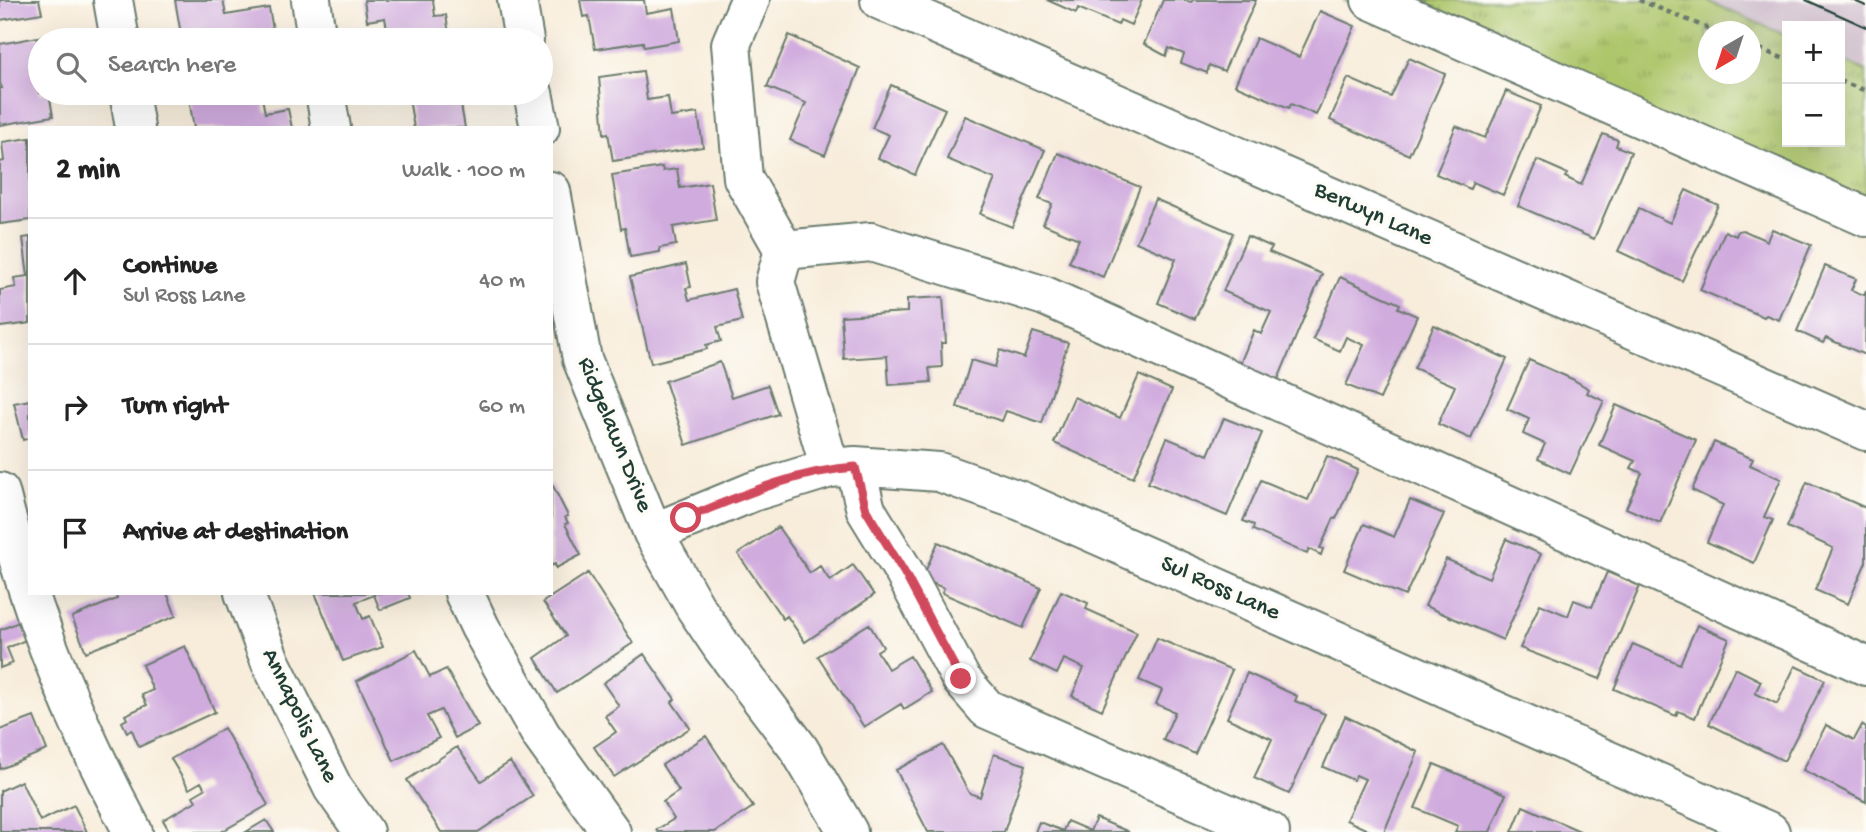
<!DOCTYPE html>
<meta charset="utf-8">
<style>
:root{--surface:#fff;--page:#f6f6f6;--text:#222;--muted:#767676;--line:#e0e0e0}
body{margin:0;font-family:"Gochi Hand",sans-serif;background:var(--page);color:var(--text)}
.controls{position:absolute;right:21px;top:21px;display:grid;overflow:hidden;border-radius:0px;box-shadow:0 7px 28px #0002}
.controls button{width:63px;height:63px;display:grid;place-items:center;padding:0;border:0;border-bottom:2px solid var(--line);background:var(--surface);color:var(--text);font:35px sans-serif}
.compass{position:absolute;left:1698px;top:21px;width:63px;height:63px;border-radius:50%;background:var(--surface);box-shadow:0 7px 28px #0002;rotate:219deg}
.stop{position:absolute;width:21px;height:21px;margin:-16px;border:5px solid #d1495b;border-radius:50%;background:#fff}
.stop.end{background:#d1495b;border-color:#fff;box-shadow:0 2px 7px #0008}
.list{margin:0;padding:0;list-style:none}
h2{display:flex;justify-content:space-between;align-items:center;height:91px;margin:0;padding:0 28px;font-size:30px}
h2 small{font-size:23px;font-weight:400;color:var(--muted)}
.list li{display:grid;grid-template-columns:46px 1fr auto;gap:21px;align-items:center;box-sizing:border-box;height:126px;padding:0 28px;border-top:2px solid var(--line)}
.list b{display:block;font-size:26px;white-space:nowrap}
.list p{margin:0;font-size:23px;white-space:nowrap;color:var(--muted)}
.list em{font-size:23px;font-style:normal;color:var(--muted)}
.icon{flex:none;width:38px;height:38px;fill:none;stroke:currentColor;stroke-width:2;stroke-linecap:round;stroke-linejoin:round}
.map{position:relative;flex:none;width:1866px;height:832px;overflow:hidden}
.search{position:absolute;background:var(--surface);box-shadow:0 7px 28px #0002;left:28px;top:28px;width:525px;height:77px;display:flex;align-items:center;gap:18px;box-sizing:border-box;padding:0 24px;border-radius:38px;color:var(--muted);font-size:26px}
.panel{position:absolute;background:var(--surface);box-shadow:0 7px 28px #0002;left:28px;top:126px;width:525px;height:469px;border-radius:0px}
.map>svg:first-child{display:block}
.railway{fill:#d0bdce}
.park{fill:url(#park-tufts);stroke:#668250;stroke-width:2;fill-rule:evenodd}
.building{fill:#d0abde}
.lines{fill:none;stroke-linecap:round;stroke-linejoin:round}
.minor-casing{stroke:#6b7b6e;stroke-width:42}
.path{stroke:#6b7b6e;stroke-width:4.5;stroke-dasharray:5 5;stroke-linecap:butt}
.minor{stroke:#fff;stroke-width:38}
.tram{stroke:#1f3d34;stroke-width:2}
.route{stroke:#d1495b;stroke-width:9}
.labels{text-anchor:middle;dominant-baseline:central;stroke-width:7;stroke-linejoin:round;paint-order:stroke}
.street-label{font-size:24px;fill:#1f3d34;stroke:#fdfcf7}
</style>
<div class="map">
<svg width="1866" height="832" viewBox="0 0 1866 832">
<defs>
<pattern id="park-tufts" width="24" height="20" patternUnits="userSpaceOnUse" patternTransform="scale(1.75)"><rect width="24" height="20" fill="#adc66b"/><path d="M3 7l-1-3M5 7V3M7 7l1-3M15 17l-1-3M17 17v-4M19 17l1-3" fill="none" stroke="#8ca259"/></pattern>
</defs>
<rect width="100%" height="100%" fill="#fdfcf7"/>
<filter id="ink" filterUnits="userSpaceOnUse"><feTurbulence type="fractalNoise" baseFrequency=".0143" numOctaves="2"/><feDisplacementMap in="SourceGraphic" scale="14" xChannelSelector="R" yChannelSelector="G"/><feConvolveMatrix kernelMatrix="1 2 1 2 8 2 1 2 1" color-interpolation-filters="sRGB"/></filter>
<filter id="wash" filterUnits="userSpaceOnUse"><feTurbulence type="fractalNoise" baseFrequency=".00686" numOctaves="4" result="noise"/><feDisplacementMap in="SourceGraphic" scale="28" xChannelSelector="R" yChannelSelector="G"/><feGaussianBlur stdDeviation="1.57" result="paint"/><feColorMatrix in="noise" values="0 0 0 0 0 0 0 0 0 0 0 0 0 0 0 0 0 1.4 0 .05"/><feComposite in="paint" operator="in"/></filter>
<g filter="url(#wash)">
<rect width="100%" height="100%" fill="#f8eddb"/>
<path class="railway" d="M1705 0H1866V71L1840 59V26H1787V36Z"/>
<path class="park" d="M1343 0H1705L1787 36V142H1840V59L1866 71V230ZM1708 32H1750V74H1708Z"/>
<g id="blocks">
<path class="building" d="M0 0H39L42 13 0 20Z
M175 0H223L226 15 269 8 275 40H182Z
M364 0H433L435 16 446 15 450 40H389L385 18 367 21Z
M580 0H644L646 13 674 8 679 41 644 47 643 42 595 49 589 16 583 17Z
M1047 0H1142L1131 25 1120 20 1118 25 1078 8 1076 13Z
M1163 0H1184L1191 2 1193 0H1256L1224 71 1209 65 1207 73 1181 63 1184 54 1169 48 1166 56 1144 44Z
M1320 11 1355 26 1316 115 1291 104 1289 108 1235 85 1256 38 1299 57Z
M789 35 860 68 825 155 790 140 806 103 767 87Z
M44 36 45 40H40V93H49L53 116 0 125V88H2L0 83V44Z
M1409 58 1445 74 1409 155 1330 120 1348 78 1391 97Z
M643 71 647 100 668 97 671 117 698 113 703 147 613 161 608 133 604 134 599 77Z
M891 85 945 109 915 175 878 158 889 135 872 128Z
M1506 91 1541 106 1503 195 1473 182 1470 189 1436 174 1456 126 1485 138Z
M188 93H261L265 113 288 109 292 128H194Z
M408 93H459L465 128H414Z
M965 116 1045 150 1012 227 980 214 995 179 947 159Z
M1603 134 1618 140 1616 146 1631 152 1594 239 1518 206 1537 160 1562 171 1567 174 1565 177 1581 185Z
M30 138V220L0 224V162L4 161 2 142Z
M1058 153 1140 187 1103 277 1069 262 1079 239 1043 224 1052 204 1039 199Z
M662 167 663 171 677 169 680 188 710 183 716 220 673 227 676 245 660 248V252L630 257 625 228 621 229 612 175Z
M1686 190 1718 205 1682 281 1618 251 1639 208 1670 223Z
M1155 199 1233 233 1195 319 1158 303 1176 259 1136 242Z
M1772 229 1811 245 1779 320 1766 315 1764 317 1700 290 1725 231 1736 236 1738 231 1743 230 1767 241Z
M1247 236 1272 247 1269 252 1322 274 1277 382 1239 366 1254 330 1261 334 1271 312 1223 291Z
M30 237V323L0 327V290L16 287 14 278 28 276 23 238Z
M686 264 691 287 686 288 689 300 734 289 742 321 717 327 721 341 706 345 707 349 651 363 630 277Z
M1825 266 1856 279 1851 290 1864 295 1866 290 1865 355 1826 338 1823 343 1797 331Z
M1340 277 1400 304 1398 308 1417 316 1380 399 1346 385 1364 345 1346 337 1340 351 1313 339Z
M943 297 946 343H941L942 367 929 368 931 382 889 385 887 356 844 359 841 316 907 312V299Z
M1434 325 1507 359 1471 439 1438 424 1455 386 1414 368Z
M1033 332 1068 343 1042 423 1006 411 1002 421 957 407 971 360 995 367 1000 350 1024 358Z
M1529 360 1572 379 1589 389 1587 393 1604 401 1570 474 1538 459 1545 444 1523 434 1529 419 1507 409Z
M720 362 732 397 768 385 778 414 686 445 665 381Z
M1139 375 1172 390 1133 478 1054 443 1074 397 1120 418Z
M30 400V438L23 440 14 403Z
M1616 405 1696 440 1660 523 1626 508 1642 473 1631 468 1635 461 1599 445Z
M1224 418 1262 433 1227 516 1148 483 1167 438 1208 455Z
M1714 442 1753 459 1750 465 1781 479 1764 517 1773 520 1754 563 1707 542 1723 505 1692 490Z
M1327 456 1358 470 1336 519 1334 518 1320 548 1323 549 1321 555 1309 549 1307 554 1253 530 1254 525 1243 521 1261 480 1308 500Z
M551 482 568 516 565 517 568 523 565 524 581 555 556 568 555 564 551 566Z
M1807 482 1866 508V562L1848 604 1815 590 1833 548 1787 527Z
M1410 500 1444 514 1405 596 1344 570 1364 524 1394 537Z
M778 527 810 573 820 566 830 581 853 565 874 595 805 642 787 616 783 619 738 554Z
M1506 539 1541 554 1503 640 1425 606 1446 559 1489 578Z
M938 542 1041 588 1023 628 942 593 944 588 922 579Z
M1607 572 1640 586 1600 679 1520 648 1540 604 1568 616 1574 600 1592 607Z
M588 573 633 643 557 693 535 658 566 636 543 602Z
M1061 591 1088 603 1086 609 1137 632 1102 710 1072 696 1084 668 1064 659 1057 674 1030 661Z
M115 593H167L176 616 86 652 72 617 117 599Z
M315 593H408L410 598 380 610 374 595 356 602 363 619 370 616 383 647 343 661Z
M21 621 28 639 7 648 13 663 0 668V630Z
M869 624 883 647 877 651 888 669 910 656 932 692 904 709 901 704 864 727 818 656Z
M1697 625 1729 639 1695 718 1678 711 1676 716 1614 689 1633 644 1680 664Z
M1157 638 1232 670 1195 754 1163 740 1175 712 1156 704 1162 690 1139 680Z
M185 646 215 712 139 747 132 730 127 732 122 722 127 719 125 715 147 705 142 695 153 690 142 665Z
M416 650 430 677 446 669 478 726 455 738 441 710 427 716 439 738 394 761 357 681Z
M644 654 675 699 672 702 690 728 614 777 594 747 616 732 605 716 619 706 603 683Z
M1795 666 1825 680 1784 761 1709 724 1735 668 1761 681 1755 693 1777 704Z
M1247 673 1297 696 1295 701 1325 714 1289 794 1254 778 1272 739 1227 718Z
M1345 716 1418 752 1384 832H1372L1346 820 1365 779 1356 775 1353 780 1323 767Z
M34 717 47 750 0 769V730Z
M1826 725 1854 740 1862 725 1866 728V802L1803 770Z
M224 728 268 805 221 832H170L163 820 196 801 193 796 205 789 201 782 189 789 171 759Z
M706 736 753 807 715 832H658L656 830 674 819 663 802 679 791 662 765Z
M943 745 969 793 980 797 994 754 1026 765 1004 832H928L896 770Z
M457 747 481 781 510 762 533 796 478 832H441L407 780Z
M1434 764 1506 794 1490 832H1455L1458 826 1415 808Z
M21 781 40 821 74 805 87 832H0V791Z
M1523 806 1582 832H1512Z
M1096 818 1129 832H1035L1039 822 1063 831 1067 821 1090 831Z
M266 820 274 832H246Z"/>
</g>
</g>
<g filter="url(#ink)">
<use href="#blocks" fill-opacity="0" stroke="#6b7b6e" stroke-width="2"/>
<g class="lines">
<defs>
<path id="minor" d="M113 0 120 40
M311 0 317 40
M517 0 524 40
M750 0 731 44 743 178 784 250
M880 0 1866 431
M1371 0 1866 217
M129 93 135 128
M325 93 331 128
M533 93 540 128
M551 191 582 359 653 533 695 607 722 647 799 749 848 832
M855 466 866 510 904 572 961 679 987 709 1270 832
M830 468 775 282 784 250 871 242 1045 296 1866 666
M0 492C29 611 75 724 133 832
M653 533 752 492 830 468 855 466 939 472 1021 501 1770 832
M244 593 271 663 333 788 364 832
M464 593 480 627 541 735 611 832"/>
</defs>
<use href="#minor" class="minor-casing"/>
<path class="path" d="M1639 0 1717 32
M1750 45 1787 60
M1840 81 1866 91"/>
<use href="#minor" class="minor"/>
<path class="tram" d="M1806 0 1866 27
M1852 0 1866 6"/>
</g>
</g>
<g class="lines" filter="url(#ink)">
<path class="route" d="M686 518C740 496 796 471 855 467L866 510 904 572 961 679"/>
</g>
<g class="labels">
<g class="street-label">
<text transform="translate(1373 215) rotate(24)">Berwyn Lane</text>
<text transform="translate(614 435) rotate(68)">Ridgelawn Drive</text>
<text transform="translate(1220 589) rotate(24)">Sul Ross Lane</text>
<text transform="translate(299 716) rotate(64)">Annapolis Lane</text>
</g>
</g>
</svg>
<div class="controls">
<button>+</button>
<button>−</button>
</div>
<svg class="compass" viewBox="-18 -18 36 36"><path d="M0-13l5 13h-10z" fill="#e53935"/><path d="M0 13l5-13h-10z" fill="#767676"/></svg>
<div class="stop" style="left:686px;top:518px"></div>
<div class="stop end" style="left:961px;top:679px"></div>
<div class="search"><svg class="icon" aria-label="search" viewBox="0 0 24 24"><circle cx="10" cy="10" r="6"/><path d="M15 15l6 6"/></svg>Search here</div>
<section class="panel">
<h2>2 min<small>Walk · 100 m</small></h2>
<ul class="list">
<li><svg class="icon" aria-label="ahead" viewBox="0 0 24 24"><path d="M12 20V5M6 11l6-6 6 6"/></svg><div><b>Continue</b><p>Sul Ross Lane</p></div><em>40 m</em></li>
<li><svg class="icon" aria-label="right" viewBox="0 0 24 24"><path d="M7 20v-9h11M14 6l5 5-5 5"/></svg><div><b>Turn right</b></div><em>60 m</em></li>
<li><svg class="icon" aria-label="arrive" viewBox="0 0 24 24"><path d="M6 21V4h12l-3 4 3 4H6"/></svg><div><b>Arrive at destination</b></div></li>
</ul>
</section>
</div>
